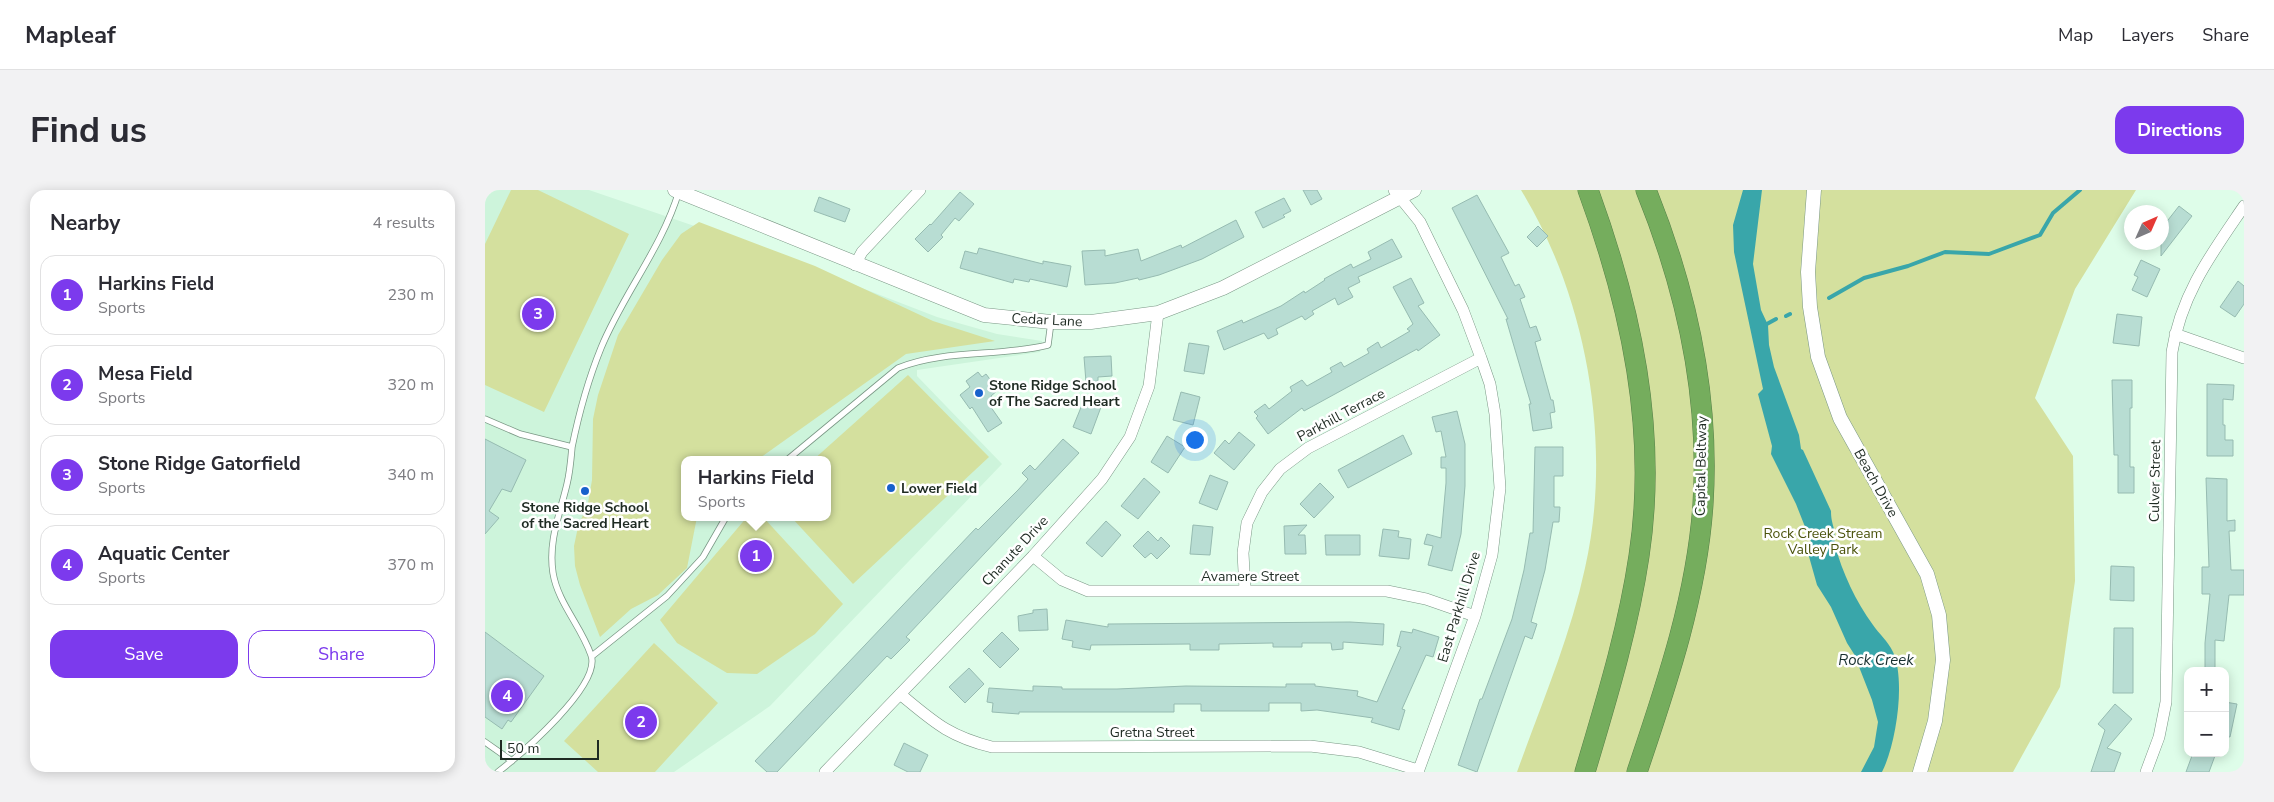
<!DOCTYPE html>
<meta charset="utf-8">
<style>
:root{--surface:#fff;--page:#f2f2f3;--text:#2b2b33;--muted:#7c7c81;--line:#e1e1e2;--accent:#7c3aed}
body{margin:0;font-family:"Nunito Sans",sans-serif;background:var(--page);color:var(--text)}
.controls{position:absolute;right:15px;bottom:15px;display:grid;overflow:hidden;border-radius:10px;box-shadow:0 2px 12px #0003}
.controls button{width:45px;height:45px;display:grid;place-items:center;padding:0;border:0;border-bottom:1px solid var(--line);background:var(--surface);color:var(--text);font:25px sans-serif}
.compass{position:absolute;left:1639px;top:15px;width:45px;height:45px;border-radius:50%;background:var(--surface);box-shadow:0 2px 12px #0003;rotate:45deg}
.scale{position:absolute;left:15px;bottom:12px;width:99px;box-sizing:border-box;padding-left:5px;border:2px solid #1f2b23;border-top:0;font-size:14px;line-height:18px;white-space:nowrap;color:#1f2b23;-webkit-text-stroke:4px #fff;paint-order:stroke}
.you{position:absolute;left:709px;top:249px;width:18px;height:18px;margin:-12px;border:4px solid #fff;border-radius:50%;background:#1a73e8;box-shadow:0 0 0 8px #1a73e833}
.badge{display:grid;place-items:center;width:32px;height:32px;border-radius:50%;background:var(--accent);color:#fff;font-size:16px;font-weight:700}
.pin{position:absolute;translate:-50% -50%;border:2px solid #fff;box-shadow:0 1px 5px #0006}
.popup{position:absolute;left:196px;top:266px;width:150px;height:65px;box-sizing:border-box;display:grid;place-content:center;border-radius:10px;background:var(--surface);filter:drop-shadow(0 1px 4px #0005);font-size:16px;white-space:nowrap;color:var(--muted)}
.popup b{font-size:19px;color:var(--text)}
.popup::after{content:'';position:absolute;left:50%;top:100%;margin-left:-10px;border:10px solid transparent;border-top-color:var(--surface)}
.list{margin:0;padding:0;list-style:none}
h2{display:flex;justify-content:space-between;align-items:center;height:65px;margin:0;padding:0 20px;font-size:21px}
h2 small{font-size:16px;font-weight:400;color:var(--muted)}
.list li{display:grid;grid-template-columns:32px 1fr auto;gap:15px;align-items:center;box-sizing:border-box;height:80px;margin:0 10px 10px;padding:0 10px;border:1px solid var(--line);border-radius:15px}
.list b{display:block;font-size:19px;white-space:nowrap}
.list p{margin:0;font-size:16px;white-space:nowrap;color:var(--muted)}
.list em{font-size:16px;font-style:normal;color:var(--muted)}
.actions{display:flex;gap:10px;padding:15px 20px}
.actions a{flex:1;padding:11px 0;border:1px solid var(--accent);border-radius:15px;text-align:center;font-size:18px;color:var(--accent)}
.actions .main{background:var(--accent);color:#fff}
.map{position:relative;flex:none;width:1759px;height:582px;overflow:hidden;border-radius:15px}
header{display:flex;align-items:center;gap:30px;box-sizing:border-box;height:70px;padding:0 25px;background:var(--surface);border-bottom:1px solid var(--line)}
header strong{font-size:24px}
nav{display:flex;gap:28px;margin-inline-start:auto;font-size:18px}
.intro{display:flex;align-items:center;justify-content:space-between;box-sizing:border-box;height:120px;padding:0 30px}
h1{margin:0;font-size:35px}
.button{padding:12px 22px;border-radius:15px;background:var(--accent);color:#fff;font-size:18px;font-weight:700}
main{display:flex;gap:30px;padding:0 30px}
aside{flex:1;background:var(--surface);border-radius:15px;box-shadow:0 2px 12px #0003}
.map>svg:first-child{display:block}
.built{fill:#cdf4db;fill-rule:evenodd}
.green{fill:#d4e09e}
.water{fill:#39a6aa}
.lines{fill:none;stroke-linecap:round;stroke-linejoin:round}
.stream{stroke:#39a6aa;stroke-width:4}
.building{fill:#b8ddd3;stroke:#96bbb1}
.service-casing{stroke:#7a9785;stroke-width:7}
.minor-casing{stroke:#7a9785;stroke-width:12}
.tertiary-casing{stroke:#7a9785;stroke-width:15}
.motorway-casing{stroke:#578049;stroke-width:21}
.service{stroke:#fff;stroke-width:5.5}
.minor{stroke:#fff;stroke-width:11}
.tertiary{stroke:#fff;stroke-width:14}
.motorway{stroke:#75ad5d;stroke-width:20}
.poi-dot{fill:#1861cc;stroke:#fff;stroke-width:2}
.labels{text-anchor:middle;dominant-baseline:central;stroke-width:5;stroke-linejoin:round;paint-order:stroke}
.street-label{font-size:14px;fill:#1f2b23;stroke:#fff}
.poi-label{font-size:14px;font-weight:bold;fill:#1f2b23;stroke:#fff;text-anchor:start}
.park-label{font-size:14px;fill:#4b530c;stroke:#fff}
.water-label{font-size:15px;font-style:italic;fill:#172f2f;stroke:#fff}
</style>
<header>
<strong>Mapleaf</strong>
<nav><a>Map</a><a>Layers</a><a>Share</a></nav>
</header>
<div class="intro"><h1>Find us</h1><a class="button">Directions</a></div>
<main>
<aside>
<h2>Nearby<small>4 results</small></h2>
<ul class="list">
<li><span class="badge">1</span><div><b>Harkins Field</b><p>Sports</p></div><em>230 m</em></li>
<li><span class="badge">2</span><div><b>Mesa Field</b><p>Sports</p></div><em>320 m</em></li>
<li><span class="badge">3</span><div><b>Stone Ridge Gatorfield</b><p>Sports</p></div><em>340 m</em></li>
<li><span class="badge">4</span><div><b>Aquatic Center</b><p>Sports</p></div><em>370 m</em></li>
</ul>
<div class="actions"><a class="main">Save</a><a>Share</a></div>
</aside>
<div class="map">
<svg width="1759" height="582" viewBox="0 0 1759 582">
<rect width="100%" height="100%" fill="#defde9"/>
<path class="built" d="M0 0H104L268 56 452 127 512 144 557 151 555 162 432 180V186L517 274 285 516 189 582H0ZM200 270H342V327H200Z"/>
<path class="green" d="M26 0H53L144 44 59 222 0 195V54Z
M1036 0H1651L1590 99 1550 208 1588 266 1590 391 1575 497 1528 582H1032C1056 515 1085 448 1100 378 1128 255 1102 107 1036 0Z
M214 32 330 76 448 131 510 151 421 164 272 270H200V327H212L202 378 173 405 146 419 115 447 95 395 90 376 89 356 93 337 103 313 107 290 108 229 113 205 133 145 177 70 196 44Z
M423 185 504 267 368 394 306 327H342V270H328Z
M262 327H278L358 414 330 444 272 484 242 483 192 453 175 430Z
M169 453 233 513 170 582H113L79 551Z"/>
<path class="water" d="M1258 0H1277L1268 74 1276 120 1283 135 1284 155 1289 177 1314 245 1316 259 1318 260 1346 321C1346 328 1347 332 1349 339 1350 344 1349 350 1350 355 1357 382 1371 412 1388 435 1394 444 1403 451 1408 462 1421 490 1411 555 1397 582H1376L1389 557 1393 532 1387 510 1369 464 1362 453 1346 417 1332 395 1323 363 1326 352 1311 314 1286 264 1287 256 1273 204 1278 199 1249 62 1248 35Z"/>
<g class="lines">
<path class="stream" d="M1344 108 1379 88 1423 76 1460 62 1504 64 1555 45 1568 23 1595 0
M1301 126 1305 124
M1280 135 1291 129"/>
</g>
<path class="building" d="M818 0H832L837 9 826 15Z
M475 2 489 14 474 31 470 28 456 45 458 47 443 62 430 49 445 34 446 35Z
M992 5 1024 63 1016 67 1030 96 1034 94 1040 107 1035 109 1045 138 1051 136 1056 150 1050 152 1066 210H1068L1070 222 1065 223 1067 238 1048 241 1044 214H1046L1021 129H1023L967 18Z
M334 7 365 19 360 32 329 21Z
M799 8 806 21 798 25 800 27 778 38 770 22Z
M1694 16 1707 26 1676 66V39Z
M751 30 759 47 717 69 674 85 654 90 653 88 630 93 600 95 597 61 620 60V66L653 59 656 71 696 55 697 58Z
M1053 36 1063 46 1052 57 1042 47Z
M907 49 917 67 873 87 875 92 863 98 868 107 853 115 850 108 827 121 829 124 820 130 817 126 791 139 793 144 783 149 779 143 739 160 732 141 757 130 758 133 796 116 819 101 820 103 840 90 839 89 866 74 868 78 886 69 883 62Z
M494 58 558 74V71L586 76 582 97 545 89 544 92 529 89 528 93 475 78 480 61 492 64Z
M1656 70 1675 79 1662 107 1647 100 1653 87 1649 85Z
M926 88 939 113 933 116 955 145 933 161 932 159 819 221 817 218 783 244 771 228 773 226 769 222 780 214 784 219 807 201 805 197 817 190 822 196 847 182 845 178 856 172 859 177 884 163 882 159 893 152 896 158 925 141 922 139 928 134 908 97Z
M1753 91 1759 96V114L1750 127 1735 117Z
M1632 124 1657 127 1654 156 1628 153Z
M704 153 724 156 719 184 699 181Z
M626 166 627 186 613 187V191L601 192 599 167Z
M493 182 497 187 501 184 513 200 506 206 508 209 503 213 517 233 503 242 487 217 485 219 475 205 485 197 481 191Z
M1627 190H1647V218H1645V277H1649V303H1633V265H1629Z
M1722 194 1749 195 1748 210 1738 209V235H1740V250H1748V266H1722Z
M696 202 715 207 708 235 688 230Z
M599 210 616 217 606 244 588 237Z
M972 221 980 254V296L976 344 967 381 943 375 948 356 939 354 942 344 956 348 961 293V278H956V267H961L956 241 951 242 947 227Z
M754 242 770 255 749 280 729 263 740 250 744 254Z
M918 245 927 264 863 298 853 280Z
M682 246 700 257 683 283 666 272Z
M0 249 41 270 26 302 17 299 4 321 14 328 0 344Z
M578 249 594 263 421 447 425 450 406 469 402 466 292 582H282L270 571 491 338 493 340 533 300 543 289 537 283 545 275 550 280Z
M1050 257H1078V286H1069V317H1075L1074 332H1068L1060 380 1046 432 1052 434 1047 449 1040 446 992 582 973 575 995 509H997L1027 429 1039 380 1045 343H1048Z
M725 285 743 292 732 320 714 313Z
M659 288 675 302 653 329 636 316Z
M1721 288 1742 289V331L1750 330V341H1744L1746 380H1759V405H1744L1739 451 1730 450V481H1720V453L1725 404H1717V377H1724Z
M835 293 849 307 829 328 815 314Z
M621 331 636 345 617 367 601 353Z
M708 335 728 337 725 365 705 364Z
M822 335 813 345H820L821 364H800L799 336Z
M898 339 914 341 913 347 926 349 924 369 894 366Z
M663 341 673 351 676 347 685 356 672 369 666 363 660 368 648 356Z
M840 345H875V365H841Z
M1626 376 1649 377V411L1625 410Z
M562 419 563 440 534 441 533 426 548 423V420Z
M581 430 623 437V434L865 432 899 434 898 455 858 452V459L847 460 846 453H817V457H788V453L734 454V460H705V454L606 455 605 460 587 457 588 451 577 449Z
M1629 438H1648V503H1628Z
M928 439 954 447 948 467 941 465 917 519 920 520 914 540 886 532 888 528 832 520 816 521V513H784V521H716V514H689V522H534V524L507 522 508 513 502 512 504 498 548 501V496L577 497V499H632L701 496 801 497V494H830V496L873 501 872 506 892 512 916 457 912 456 916 441 927 443Z
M0 442 59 486 26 532 23 530 17 539 0 527Z
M517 442 534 459 515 478 498 461Z
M484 478 499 494 480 513 464 497Z
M1740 512 1752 514 1745 547 1740 546Z
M1630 514 1647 529 1622 558 1636 563 1629 582H1606L1620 540 1613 534Z
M419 553 443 565 435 582H423L409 575Z
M1708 563H1731L1724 582H1701Z"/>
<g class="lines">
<defs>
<path id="service" d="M0 229 35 244 87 257C94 223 103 190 116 158 138 104 177 58 194 1
M302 270 413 178C460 159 515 167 563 155L566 132
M107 466 182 406 218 367 241 327
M0 552 27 571
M13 582C36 564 117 495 106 465 96 436 73 413 68 383 63 351 75 324 82 294 85 282 86 269 87 257"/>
<path id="minor" d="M909 0 935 32 978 120 996 168 1005 194 1010 224 1015 298 1007 365 990 426 933 582
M370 75 377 62 435 0
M1690 144 1759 168
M548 366 577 390 603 401H902L941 409 990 426
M760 400 758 363 762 333 777 302 795 279 823 258 996 168
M415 504C449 532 463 546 507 557L825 556 874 562 933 580
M340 582 548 366 617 289 645 247 664 196 673 123
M1661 582 1674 547 1681 512 1687 162C1696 104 1727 63 1759 16"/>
<path id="tertiary" d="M190 0 499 125 566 132H606L673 123 738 98 929 0
M1329 0 1323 82 1325 117 1333 167 1355 228 1442 384 1454 425 1458 470 1450 531 1435 582"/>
<path id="motorway" d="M1100 582C1121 511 1143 440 1154 366 1173 241 1146 117 1103 0
M1152 582C1181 496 1212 406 1218 314 1225 205 1202 101 1161 0"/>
</defs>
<use href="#service" class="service-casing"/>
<use href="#minor" class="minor-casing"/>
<use href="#tertiary" class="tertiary-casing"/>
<use href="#motorway" class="motorway-casing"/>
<use href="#service" class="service"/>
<use href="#minor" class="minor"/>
<use href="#tertiary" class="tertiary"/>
<use href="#motorway" class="motorway"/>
</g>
<g class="poi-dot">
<circle cx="494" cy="203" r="5"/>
<circle cx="406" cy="298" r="5"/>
<circle cx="100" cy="301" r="5"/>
</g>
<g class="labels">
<g class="street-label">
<text transform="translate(562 130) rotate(3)">Cedar Lane</text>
<text transform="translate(856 225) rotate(-28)">Parkhill Terrace</text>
<text transform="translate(1216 276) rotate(-89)">Capital Beltway</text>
<text transform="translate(1670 291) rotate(-89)">Culver Street</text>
<text transform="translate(1391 293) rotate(61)">Beach Drive</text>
<text transform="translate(530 361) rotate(-47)">Chanute Drive</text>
<text x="765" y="386">Avamere Street</text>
<text transform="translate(974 417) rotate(-73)">East Parkhill Drive</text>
<text x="667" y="542">Gretna Street</text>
</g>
<g class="poi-label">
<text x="504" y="195">Stone Ridge School<tspan x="504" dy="16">of The Sacred Heart</tspan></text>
<text x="416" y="298">Lower Field</text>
<text x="100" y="317" text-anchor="middle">Stone Ridge School<tspan x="100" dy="16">of the Sacred Heart</tspan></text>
</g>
<g class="park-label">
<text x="1338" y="343">Rock Creek Stream<tspan x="1338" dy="16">Valley Park</tspan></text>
</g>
<g class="water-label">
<text x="1391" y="470">Rock Creek</text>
</g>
</g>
</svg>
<div class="controls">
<button>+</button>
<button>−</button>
</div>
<svg class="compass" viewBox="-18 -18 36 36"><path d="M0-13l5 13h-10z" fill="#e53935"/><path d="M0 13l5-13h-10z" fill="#7c7c81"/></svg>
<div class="scale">50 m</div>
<div class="you"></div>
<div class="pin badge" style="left:271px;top:366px">1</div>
<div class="popup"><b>Harkins Field</b>Sports</div>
<div class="pin badge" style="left:156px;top:532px">2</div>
<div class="pin badge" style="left:53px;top:124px">3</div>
<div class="pin badge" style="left:22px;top:506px">4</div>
</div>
</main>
